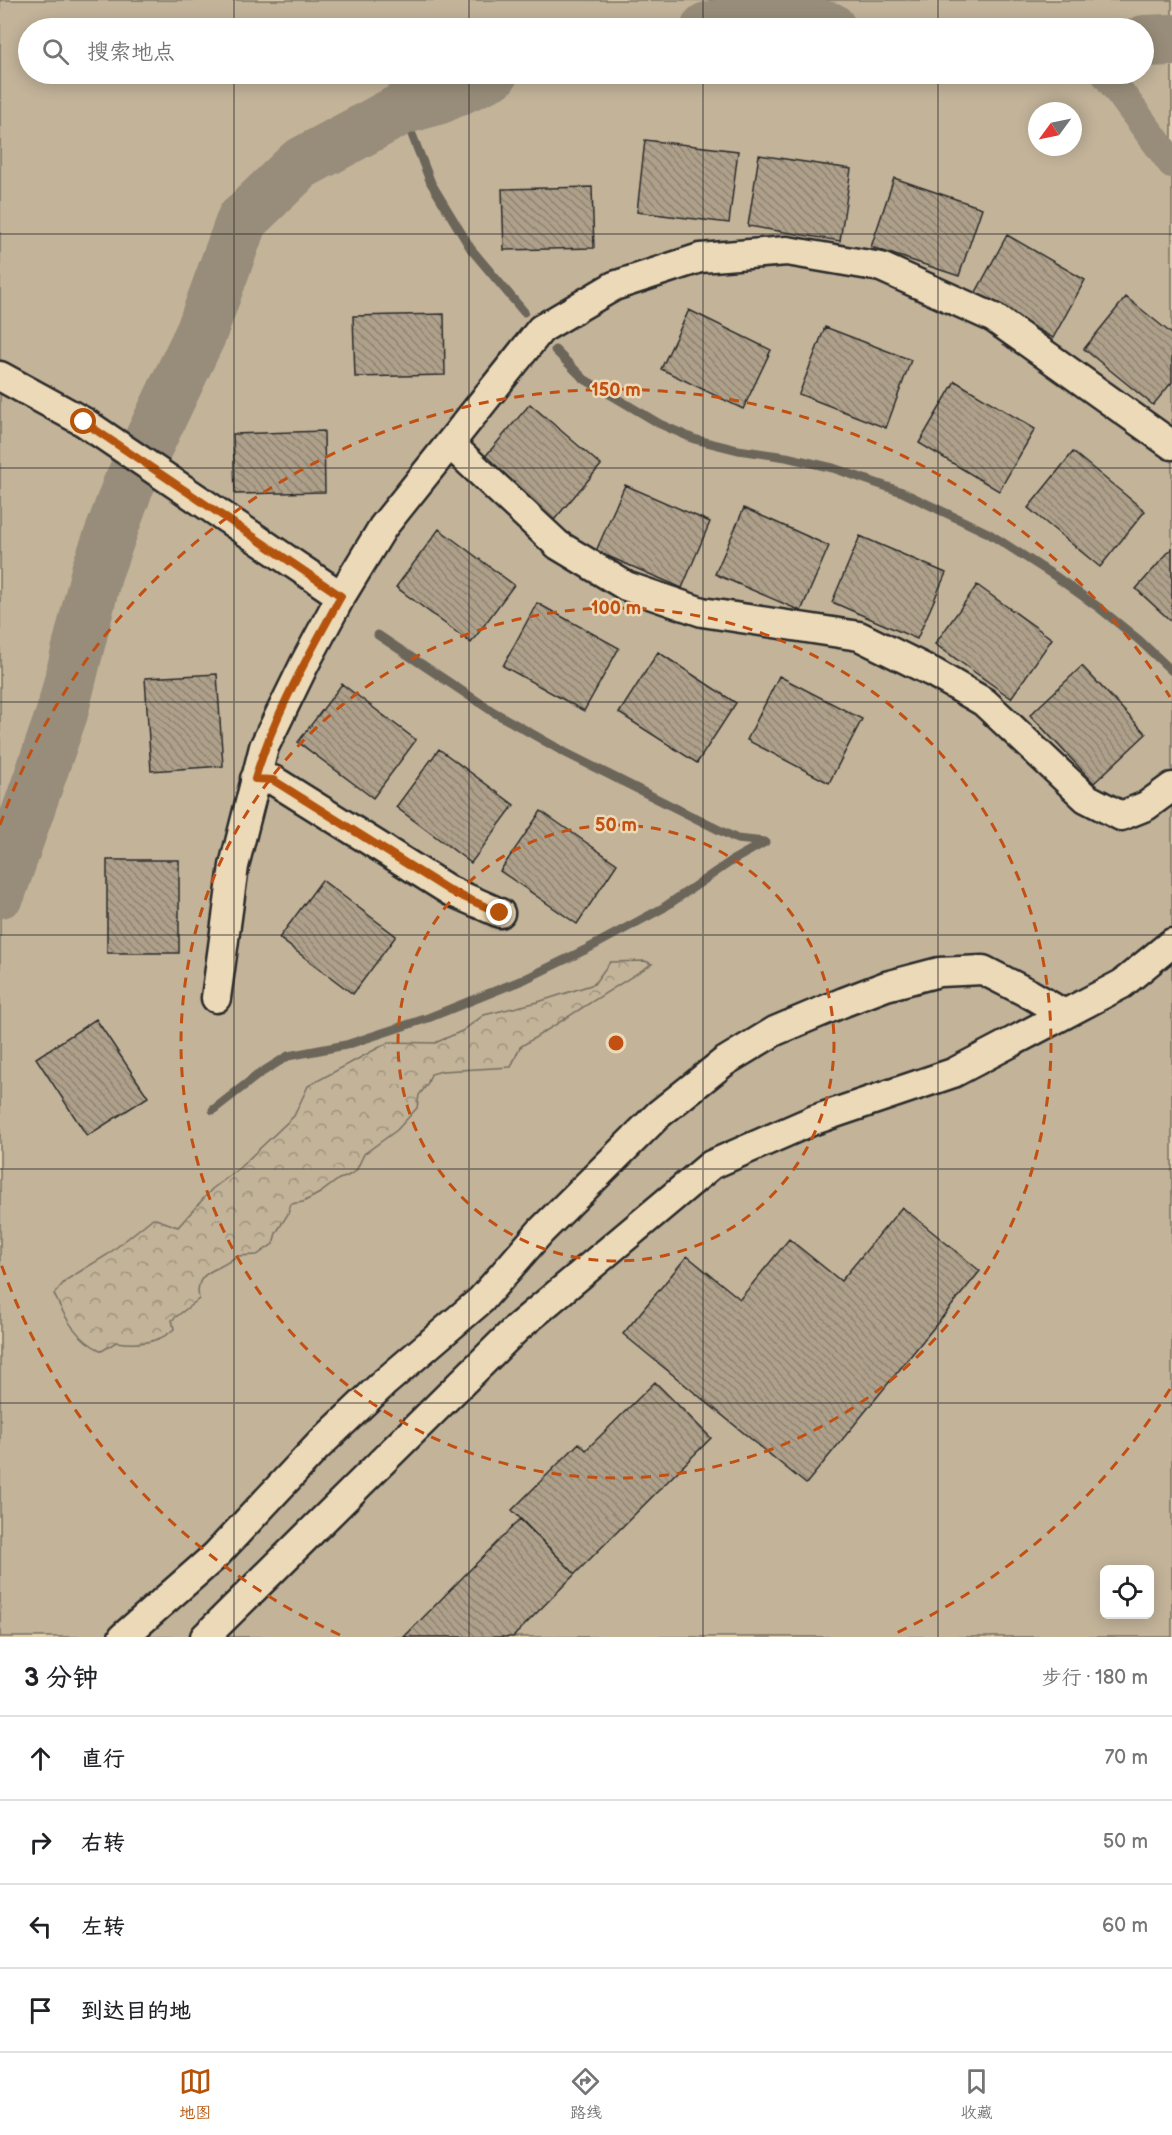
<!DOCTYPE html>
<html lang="zh">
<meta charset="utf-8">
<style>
:root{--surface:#fff;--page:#f2f2f2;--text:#202124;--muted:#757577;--line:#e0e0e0;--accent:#b45309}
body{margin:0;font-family:"Balsamiq Sans","LXGW WenKai TC",sans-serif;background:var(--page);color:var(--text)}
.controls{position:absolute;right:18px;bottom:18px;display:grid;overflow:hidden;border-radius:9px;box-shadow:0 3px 15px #0003}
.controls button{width:54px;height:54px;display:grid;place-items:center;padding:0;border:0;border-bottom:2px solid var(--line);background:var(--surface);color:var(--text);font:30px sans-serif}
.compass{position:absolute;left:1028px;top:102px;width:54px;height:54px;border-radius:50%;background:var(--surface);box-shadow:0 3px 15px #0003;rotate:237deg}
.stop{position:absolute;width:18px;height:18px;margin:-14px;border:4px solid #b45309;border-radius:50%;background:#fff}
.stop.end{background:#b45309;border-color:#fff;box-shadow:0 2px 6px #0008}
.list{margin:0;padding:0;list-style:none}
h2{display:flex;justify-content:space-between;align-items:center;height:78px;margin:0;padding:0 24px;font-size:26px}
h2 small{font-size:20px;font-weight:400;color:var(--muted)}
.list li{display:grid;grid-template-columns:39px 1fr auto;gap:18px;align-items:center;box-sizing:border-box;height:84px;padding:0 24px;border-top:2px solid var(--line)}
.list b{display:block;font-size:22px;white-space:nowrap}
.list em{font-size:20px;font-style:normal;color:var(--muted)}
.icon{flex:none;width:33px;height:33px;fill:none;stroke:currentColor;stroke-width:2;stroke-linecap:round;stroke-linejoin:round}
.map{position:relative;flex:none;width:1172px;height:1637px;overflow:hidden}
.search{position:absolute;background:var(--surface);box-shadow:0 3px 15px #0003;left:18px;right:18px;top:18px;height:66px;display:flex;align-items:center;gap:15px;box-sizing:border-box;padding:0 21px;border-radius:33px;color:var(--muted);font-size:22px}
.sheet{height:414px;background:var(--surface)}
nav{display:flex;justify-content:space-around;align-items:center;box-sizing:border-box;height:84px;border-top:2px solid var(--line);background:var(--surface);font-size:16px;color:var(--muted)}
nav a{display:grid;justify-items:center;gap:3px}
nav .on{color:var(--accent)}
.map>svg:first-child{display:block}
.green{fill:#c2b399;stroke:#766f62;stroke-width:1.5;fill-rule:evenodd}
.forest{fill:url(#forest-crowns);stroke:#766f62;stroke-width:1.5}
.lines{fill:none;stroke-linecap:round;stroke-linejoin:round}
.stream{stroke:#6c665a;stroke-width:9}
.canal{stroke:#988d7a;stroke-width:30}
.river{stroke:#988d7a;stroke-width:52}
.building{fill:url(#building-back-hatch);stroke:#2b2b2b;stroke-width:1.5}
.minor-casing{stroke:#2b2b2b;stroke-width:33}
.minor{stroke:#ecd9b7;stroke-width:28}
.route{stroke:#b45309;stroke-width:8}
.grid{fill:none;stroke:#2b2b2b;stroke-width:1.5;stroke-opacity:0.55}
.ring{fill:none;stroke:#c25012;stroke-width:3;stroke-dasharray:10 8}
.centre{fill:#c25012;stroke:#ecd9b7;stroke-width:3}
.ring-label{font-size:18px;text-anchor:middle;font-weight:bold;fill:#c25012;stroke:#ecd9b7;stroke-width:5;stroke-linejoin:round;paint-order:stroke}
</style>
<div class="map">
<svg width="1172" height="1637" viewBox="0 0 1172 1637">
<defs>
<pattern id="forest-crowns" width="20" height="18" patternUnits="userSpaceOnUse" patternTransform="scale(1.5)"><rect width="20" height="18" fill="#c2b399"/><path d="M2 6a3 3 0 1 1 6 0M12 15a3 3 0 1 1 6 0" fill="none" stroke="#9e927d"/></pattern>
<pattern id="building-back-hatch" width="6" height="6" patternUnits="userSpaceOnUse" patternTransform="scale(1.5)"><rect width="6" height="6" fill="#aea08a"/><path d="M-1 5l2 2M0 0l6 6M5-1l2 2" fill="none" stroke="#8e8371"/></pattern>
</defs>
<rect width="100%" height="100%" fill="#e0ceaf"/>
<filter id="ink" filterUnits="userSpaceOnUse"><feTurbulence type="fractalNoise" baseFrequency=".0167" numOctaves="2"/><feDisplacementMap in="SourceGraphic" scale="12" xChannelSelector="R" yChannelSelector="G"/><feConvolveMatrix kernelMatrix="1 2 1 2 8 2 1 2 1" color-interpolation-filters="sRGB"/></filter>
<g filter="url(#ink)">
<path class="green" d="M0 0H1172V1637H0ZM28 28H1144V74H28ZM1037 111H1073V147H1037ZM1104 1570H1150V1614H1104Z"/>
<path class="forest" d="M645 961 652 964 520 1047 511 1067 442 1071 431 1074 427 1085 419 1095 417 1108 397 1130 364 1154 356 1171 346 1177 339 1179 320 1193 303 1202 291 1204 288 1214 276 1233 273 1244 257 1255 236 1256C221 1272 193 1268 199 1299L172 1320 174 1329C158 1344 137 1345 116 1342L102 1351C77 1340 65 1318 54 1294L66 1280 107 1255 153 1218 178 1227 212 1189 236 1171 294 1116 308 1086 389 1042 435 1043 462 1031 484 1015 538 1002 594 984 610 962Z"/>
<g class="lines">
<path class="stream" d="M402 109 431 183 471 249 524 312
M555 350 584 379 660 424 694 439 738 450 786 457 833 468 902 492 988 533 1055 576 1098 607 1139 640 1172 671
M378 635 492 711 564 752 737 839 765 842
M213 1110 259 1074 288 1056 346 1045 428 1018 525 979 589 948 663 908 733 860 765 842"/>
<path class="canal" d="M1106 74 1172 163"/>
<path class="river" d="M707 28 773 16 830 28
M1144 41 1172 40
M0 892 62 713 97 571 128 486 201 333 242 220 300 164 402 109 440 98 492 74"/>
</g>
<path class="building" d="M645 140 738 151 729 223 637 212Z
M759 155 851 169 840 241 748 226Z
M894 178 982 208 959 276 871 247Z
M592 187 594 248 504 250 502 189Z
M1007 235 1085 280 1053 338 975 294Z
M1126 297 1172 334V382L1153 405 1084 349Z
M689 310 771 350 743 409 661 369Z
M444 314 445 375 355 377 353 316Z
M825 327 911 360 886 428 799 394Z
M955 381 1035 429 999 491 919 443Z
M530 404 601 465 554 520 483 459Z
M324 431 325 492 235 494 233 434Z
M1073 452 1145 511 1100 567 1028 508Z
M625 485 710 522 682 588 596 551Z
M744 508 829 546 801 611 715 574Z
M439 529 514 585 471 643 396 587Z
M860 536 946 573 917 639 832 602Z
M1172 548V622L1136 589Z
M977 585 1052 639 1011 698 935 644Z
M537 603 619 648 584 711 503 666Z
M658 652 736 703 697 763 619 713Z
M1082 666 1146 734 1094 783 1030 715Z
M217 674 223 766 151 771 145 678Z
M779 676 862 719 829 783 747 740Z
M342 684 416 740 373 798 298 742Z
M439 749 514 805 471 863 396 807Z
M541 811 617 864 577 924 500 871Z
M107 860H179V953H107Z
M322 880 396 936 353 994 279 938Z
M96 1019 148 1097 87 1136 36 1058Z
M902 1207 980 1271 806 1484 623 1334 687 1256 740 1299 789 1239 841 1281Z
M655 1382 711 1438 575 1574 512 1510 579 1443 586 1450Z
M520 1519 575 1574 513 1637H404Z"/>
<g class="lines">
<defs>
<path id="minor" d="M0 376 84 422 341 596
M450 444 558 545 626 586 702 612 859 636 934 673 984 702 1086 798 1121 816 1146 806 1172 787
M255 779 273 780 450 891 500 913
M216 998 234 866 264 747 305 663 341 596 383 527 541 329 614 286 700 258 787 251 881 267 994 318 1172 445
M123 1637 215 1556 318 1446 384 1383 481 1300 541 1231 659 1114 724 1062 775 1031 844 1002 886 986 939 972 983 970 1030 994 1064 1014
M205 1637 517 1328 711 1165 814 1120 953 1073 1122 984 1172 943"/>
</defs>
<use href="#minor" class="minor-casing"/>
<use href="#minor" class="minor"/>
</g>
</g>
<g class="lines" filter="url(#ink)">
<path class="route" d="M84 422 341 596C309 655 274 714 255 779L273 780 450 891 500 913"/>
</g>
<path class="grid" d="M234 0V28M469 0V28M703 0V28M938 0V28M234 74V1637M469 74V1637M703 74V1637M938 74V1637M0 234H1172M0 468H1172M0 702H1172M0 935H1172M0 1169H1172M0 1403H1172"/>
<g class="ring">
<circle cx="616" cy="1043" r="218"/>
<circle cx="616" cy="1043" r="435"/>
<path d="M1170 1389A653 653 0 0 1 892 1635M340 1635A653 653 0 0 1 0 1261M0 825A653 653 0 0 1 1170 697"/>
</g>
<circle cx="616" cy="1043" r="9" class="centre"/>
<g class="ring-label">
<text x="616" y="396">150 m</text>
<text x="616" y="614">100 m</text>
<text x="616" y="831">50 m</text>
</g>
</svg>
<div class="controls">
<button><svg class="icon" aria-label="locate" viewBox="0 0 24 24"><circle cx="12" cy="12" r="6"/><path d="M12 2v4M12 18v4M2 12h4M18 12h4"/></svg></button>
</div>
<svg class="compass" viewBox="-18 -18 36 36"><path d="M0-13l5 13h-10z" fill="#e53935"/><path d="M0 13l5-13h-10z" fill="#757577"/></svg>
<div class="stop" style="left:84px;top:422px"></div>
<div class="stop end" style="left:500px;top:913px"></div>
<div class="search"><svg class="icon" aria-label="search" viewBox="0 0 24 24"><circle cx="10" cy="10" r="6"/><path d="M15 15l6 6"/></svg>搜索地点</div>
</div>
<section class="sheet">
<h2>3 分钟<small>步行 · 180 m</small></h2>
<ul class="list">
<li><svg class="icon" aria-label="ahead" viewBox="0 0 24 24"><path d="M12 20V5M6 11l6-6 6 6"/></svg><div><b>直行</b></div><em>70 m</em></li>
<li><svg class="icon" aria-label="right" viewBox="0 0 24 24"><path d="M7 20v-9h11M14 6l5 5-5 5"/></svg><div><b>右转</b></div><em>50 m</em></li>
<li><svg class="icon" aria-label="left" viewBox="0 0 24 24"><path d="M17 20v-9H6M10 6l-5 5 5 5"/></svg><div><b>左转</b></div><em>60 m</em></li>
<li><svg class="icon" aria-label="arrive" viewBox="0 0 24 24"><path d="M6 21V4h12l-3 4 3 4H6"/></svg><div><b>到达目的地</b></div></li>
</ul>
</section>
<nav>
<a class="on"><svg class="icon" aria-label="map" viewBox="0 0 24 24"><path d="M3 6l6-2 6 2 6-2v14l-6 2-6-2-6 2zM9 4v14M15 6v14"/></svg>地图</a>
<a><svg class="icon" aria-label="directions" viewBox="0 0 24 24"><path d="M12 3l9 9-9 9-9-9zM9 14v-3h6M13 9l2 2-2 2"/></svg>路线</a>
<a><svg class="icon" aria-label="saved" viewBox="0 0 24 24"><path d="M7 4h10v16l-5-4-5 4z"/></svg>收藏</a>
</nav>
